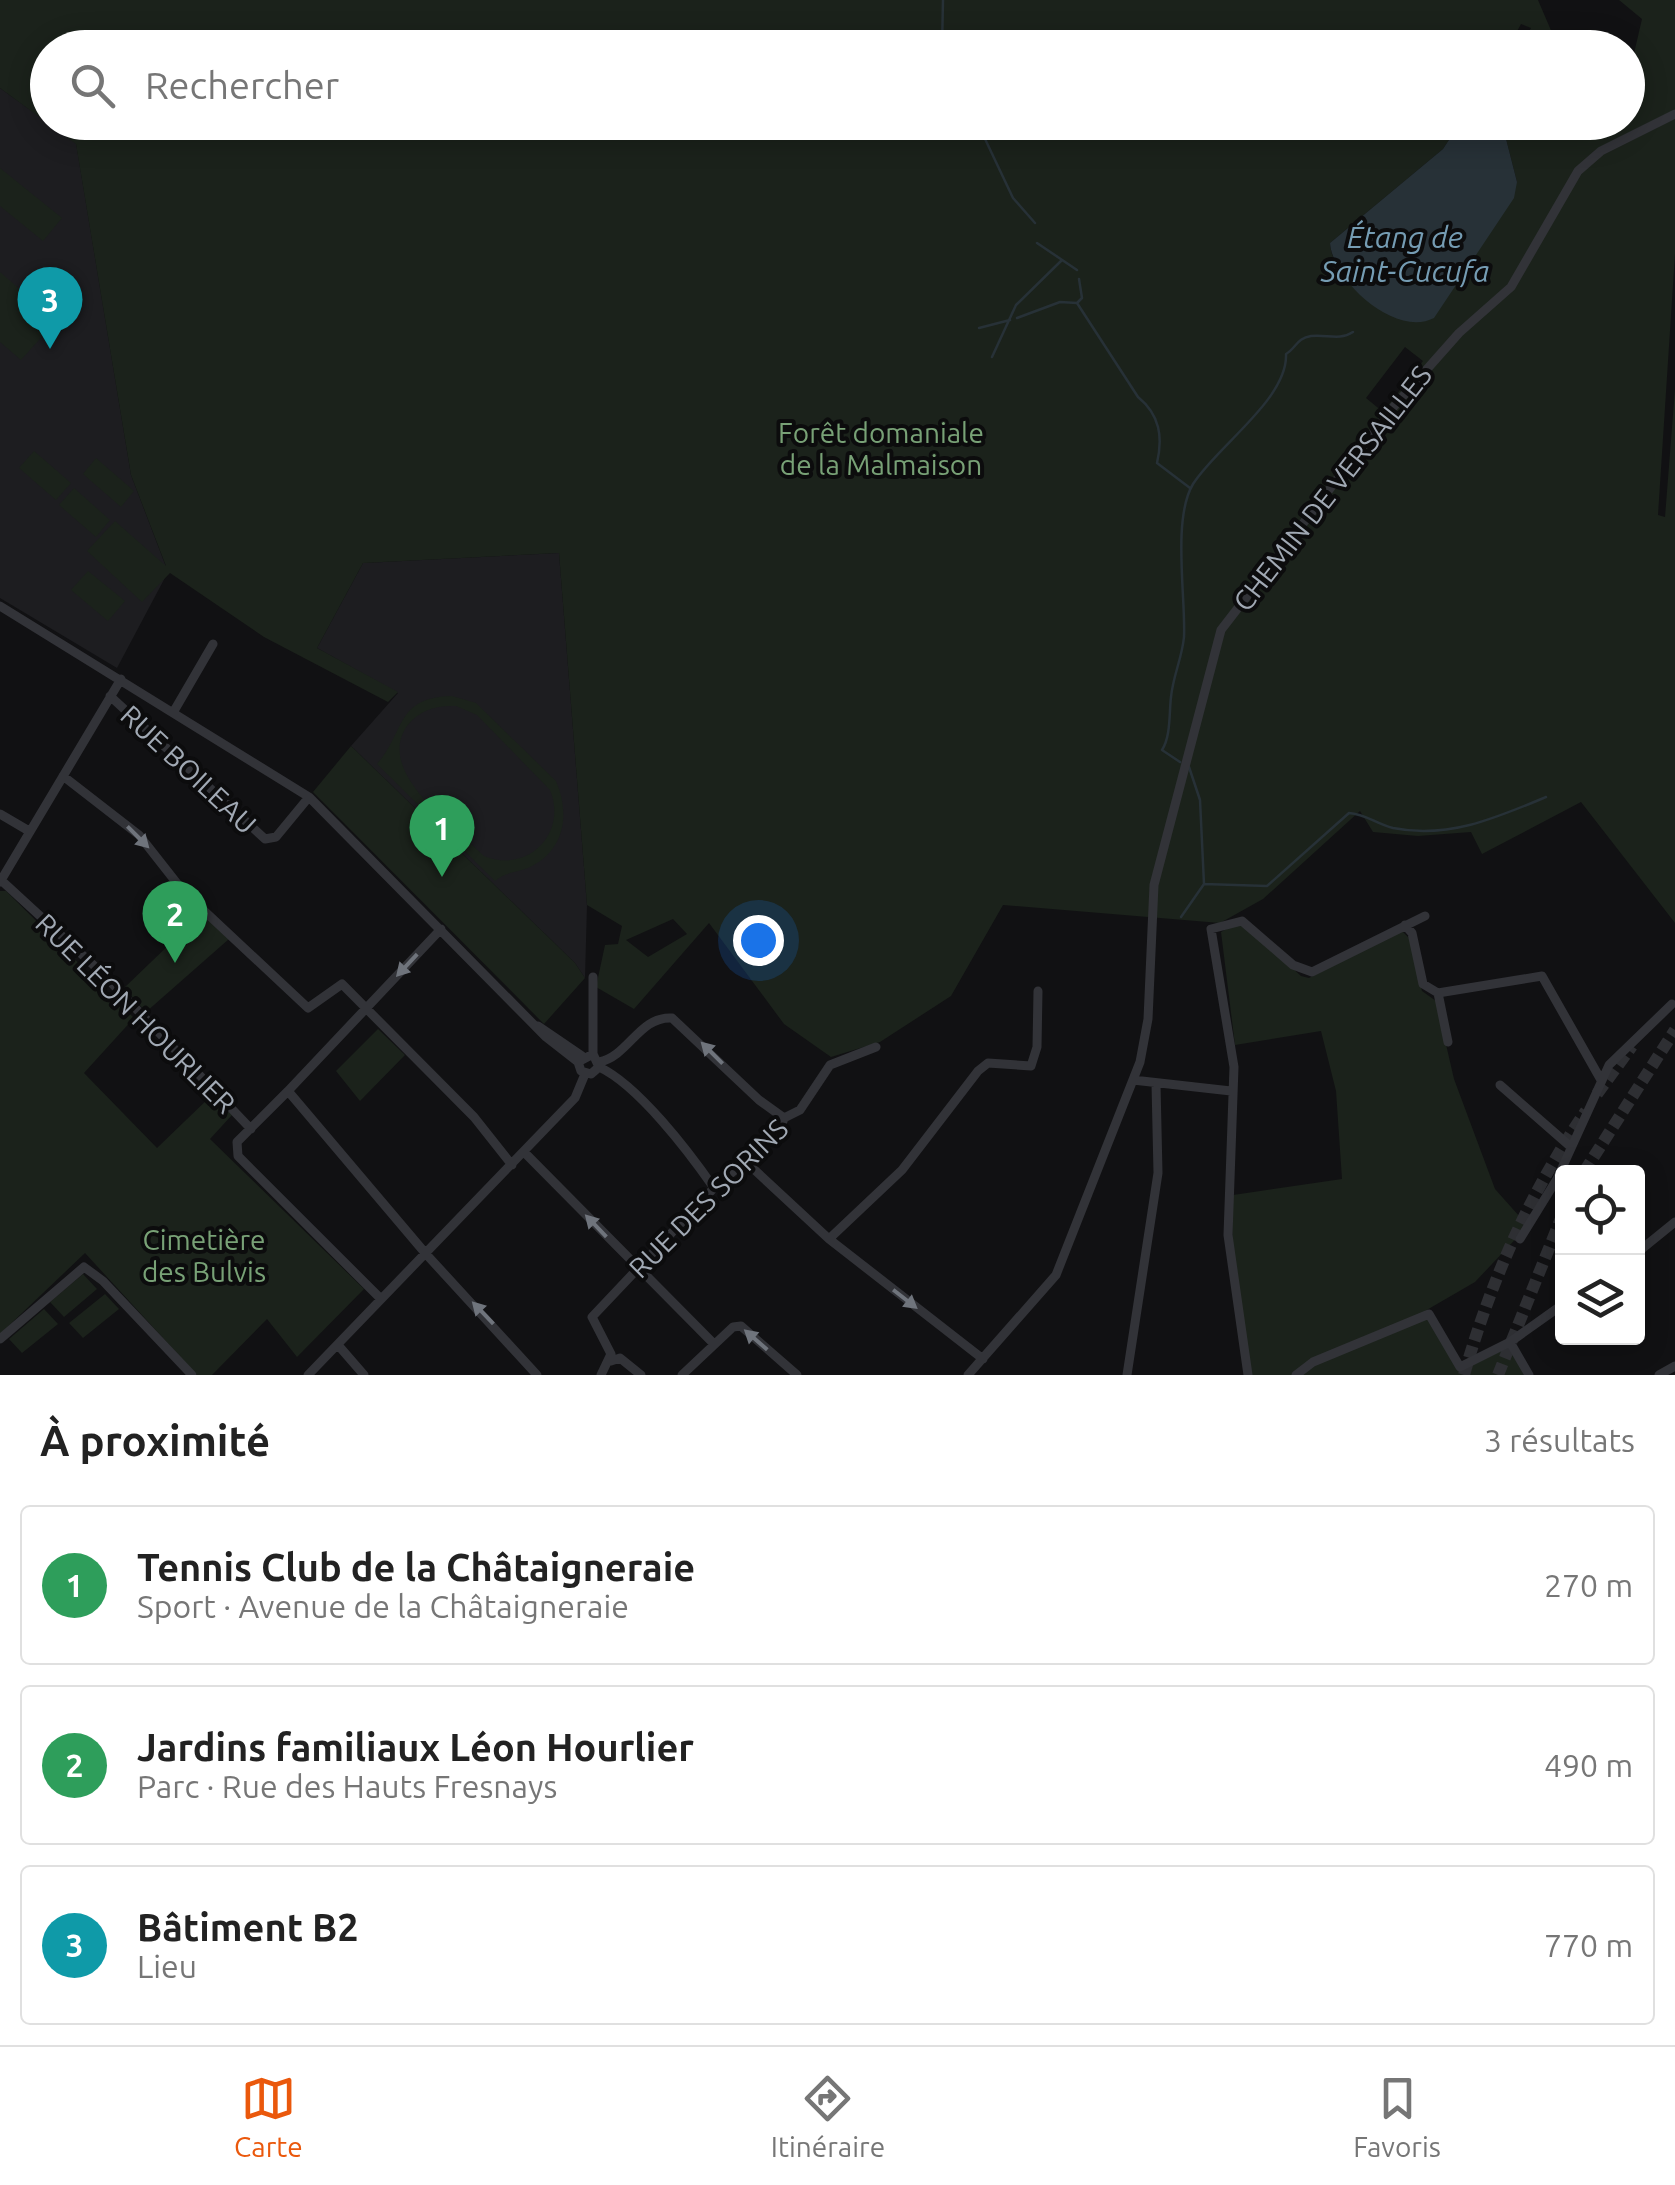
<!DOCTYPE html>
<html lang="fr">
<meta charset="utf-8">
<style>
:root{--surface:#fff;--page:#f6f6f6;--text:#222;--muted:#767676;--line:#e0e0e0;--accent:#ea580c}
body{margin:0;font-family:Ubuntu,sans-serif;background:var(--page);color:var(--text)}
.controls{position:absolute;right:30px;bottom:30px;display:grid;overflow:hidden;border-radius:10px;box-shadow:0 5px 25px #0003}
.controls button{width:90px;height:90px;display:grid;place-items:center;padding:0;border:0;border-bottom:2px solid var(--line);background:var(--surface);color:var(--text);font:50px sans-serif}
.you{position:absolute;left:758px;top:940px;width:35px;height:35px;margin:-25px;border:8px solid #fff;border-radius:50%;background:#1a73e8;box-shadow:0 0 0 15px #1a73e833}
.badge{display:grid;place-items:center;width:65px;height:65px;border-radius:50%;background:var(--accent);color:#fff;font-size:32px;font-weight:700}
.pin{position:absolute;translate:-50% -82px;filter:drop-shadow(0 2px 5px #0008)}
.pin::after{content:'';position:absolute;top:52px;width:35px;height:30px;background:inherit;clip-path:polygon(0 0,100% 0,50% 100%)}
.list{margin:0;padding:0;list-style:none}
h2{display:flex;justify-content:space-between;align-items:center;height:130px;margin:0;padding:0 40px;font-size:42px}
h2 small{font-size:32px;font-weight:400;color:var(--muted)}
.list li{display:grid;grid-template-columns:65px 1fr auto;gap:30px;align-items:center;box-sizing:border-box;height:160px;margin:0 20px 20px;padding:0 20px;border:2px solid var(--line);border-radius:10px}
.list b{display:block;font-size:38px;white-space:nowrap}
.list p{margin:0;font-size:32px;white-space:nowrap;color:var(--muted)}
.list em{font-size:32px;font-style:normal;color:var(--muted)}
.icon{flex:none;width:55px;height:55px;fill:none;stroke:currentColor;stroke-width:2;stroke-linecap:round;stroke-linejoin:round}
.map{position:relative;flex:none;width:1675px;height:1375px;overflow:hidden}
.search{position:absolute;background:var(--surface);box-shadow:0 5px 25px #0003;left:30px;right:30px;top:30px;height:110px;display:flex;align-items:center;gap:25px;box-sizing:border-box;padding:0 35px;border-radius:55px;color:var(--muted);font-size:38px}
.sheet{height:670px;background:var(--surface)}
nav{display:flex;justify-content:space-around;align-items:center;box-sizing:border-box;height:140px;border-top:2px solid var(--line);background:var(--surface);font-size:28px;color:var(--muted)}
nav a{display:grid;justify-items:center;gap:5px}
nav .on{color:var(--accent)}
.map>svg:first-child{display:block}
.built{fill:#1d1d20}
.green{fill:#1b221b;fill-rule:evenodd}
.water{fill:#273137}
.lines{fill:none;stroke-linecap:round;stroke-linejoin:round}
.stream{stroke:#273137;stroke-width:2.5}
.highway-tunnel{stroke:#2e2f33;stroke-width:12;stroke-dasharray:12 6;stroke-linecap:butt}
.minor{stroke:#323338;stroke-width:9}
.oneway{fill:#6f747c}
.labels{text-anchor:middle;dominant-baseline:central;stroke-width:8;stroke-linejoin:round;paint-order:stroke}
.park-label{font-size:28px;fill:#78a176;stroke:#0c0c0d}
.street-label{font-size:28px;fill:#a1a9b4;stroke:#0c0c0d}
.water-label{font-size:30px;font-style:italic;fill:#759cb3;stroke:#0c0c0d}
</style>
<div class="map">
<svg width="1675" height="1375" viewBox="0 0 1675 1375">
<rect width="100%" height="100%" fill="#111113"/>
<path class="built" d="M0 88 76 143 131 475 168 572 117 668 0 598Z
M559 553 587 905 585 978 575 963 351 746 398 693 317 648 363 563Z"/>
<path class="green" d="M0 0H1538L1556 42 1551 47H1521L1531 28 1521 24 1508 48H48V122L1460 123 1443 149 1330 243C1333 277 1363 296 1389 314L1517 182 1502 123H1582L1595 129 1602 123 1628 122V79L1642 19 1619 0H1675V254L1658 515 1665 517 1675 389V923L1581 802 1482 854 1471 832 1418 836 1373 832 1360 811 1263 899 1220 923 1003 905 951 996 880 1042 831 1057 784 1024 709 923 634 1009 596 987 605 945 618 944 622 926 587 905 559 553 363 563 317 648 398 692 388 702 264 637 170 573 142 602 87 551 115 521 166 566 131 475 76 144 0 88ZM1405 347 1423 361 1383 412 1366 398ZM673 919 687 934 648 957 626 940Z
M0 168 62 218 43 241 0 206Z
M0 272 56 321 21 360 0 342Z
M34 451 71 483 56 500 19 468Z
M96 458 134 491 121 507 83 474Z
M74 488 110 520 96 537 59 505Z
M88 571 125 601 108 621 71 590Z
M452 696 476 703 556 781C570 813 565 849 532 866 519 873 506 871 495 881L377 764C405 733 395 697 452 696ZM456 706 477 715 550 790C568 834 527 874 484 856 454 826 375 772 407 726 419 710 437 705 456 706Z
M351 746 575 963 585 978 544 1024 313 792Z
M0 891H6L134 1018 84 1073 157 1148 212 1095 232 1115 210 1139 364 1289 297 1357 267 1319 212 1375H197L85 1253 0 1334Z
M202 913 229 939 146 1012 124 988Z
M1241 921 1301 976 1309 978 1401 930 1410 939 1422 991 1436 1001 1454 1079 1495 1189 1528 1226 1475 1282 1425 1311 1458 1371 1509 1347 1524 1375H1251L1232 1246 1233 1195 1342 1179 1336 1091 1321 1031 1235 1045 1221 932Z
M378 1029 405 1055 360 1101 336 1071Z
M83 1274 97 1289 64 1317 50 1302Z
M105 1294 119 1309 83 1338 69 1323Z
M44 1309 58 1324 22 1353 9 1339Z"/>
<path class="water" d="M1460 123H1502L1517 182 1514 198 1434 318C1395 338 1333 281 1330 243L1443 149Z"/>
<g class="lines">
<path class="stream" d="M942 48 943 0
M977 122 1013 198 1035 223
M1037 243 1077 270
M1079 279 1082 298 1077 303 1138 397C1160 415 1163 437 1157 463L1190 488
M1017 318 1060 302 1077 303
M979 328 1010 320
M992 357 1016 305 1062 260
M1180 762 1162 750C1171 736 1169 713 1171 697 1173 676 1182 658 1184 637 1186 599 1172 519 1193 484 1216 447 1288 399 1286 354 1296 348 1297 338 1311 336 1327 334 1339 341 1353 332
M1204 884 1267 886 1349 813C1366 814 1376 824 1393 828 1448 839 1496 818 1546 797
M1181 917 1204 884 1200 800 1189 767"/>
<path class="highway-tunnel" d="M1597 1094 1632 1046
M1584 1172 1675 1030
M1464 1375C1491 1280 1530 1192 1586 1111
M1498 1375 1562 1216"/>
<path class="minor" d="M0 606 309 797 546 1037 578 1062 581 1071 591 1074 599 1067 593 1054 578 1062
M110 696 265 839 276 837 309 797
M174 711 213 644
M63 776 139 835 183 891 308 1008 342 984 474 1117 512 1165
M0 814 29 831
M1 880 101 972 251 1129
M0 882 121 679
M1405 925 1412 933 1423 984 1438 993
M1438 993 1542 976 1601 1080
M1438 993 1448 1042
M538 1026 582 1056
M593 1054V977
M599 1062C629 1056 639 1016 672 1018L759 1100 784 1118
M599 1067C638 1085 689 1152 714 1188
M1133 1080 1231 1091
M1500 1085 1571 1147
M288 1091 441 929
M524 1152 714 1344
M745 1161 829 1239 983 1359
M829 1239 902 1170 978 1071 988 1063 1031 1066 1037 1047 1038 991
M1520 1239 1557 1179 1609 1065 1672 1004
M1638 1252 1675 1222
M381 1299 238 1156 237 1142 288 1091 426 1254 537 1375
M0 1339 84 1267 103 1281 192 1375
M1510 1342 1529 1375
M338 1345 364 1375
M611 1361 620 1358 641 1375
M308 1375 575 1098 585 1074
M601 1375 611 1354 592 1317 714 1188 780 1131 784 1118 800 1110 830 1065 876 1047
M682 1375 733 1327 741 1326 797 1375
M968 1375 1056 1275 1140 1062 1148 1019 1154 885 1221 630 1389 412 1459 333 1511 287 1578 171 1601 151 1675 114
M1127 1375 1158 1173 1156 1084
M1248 1375 1228 1235 1234 1067 1211 929 1242 921 1293 965 1312 972 1425 916
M1296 1375 1313 1362 1429 1314 1460 1367 1510 1342 1562 1305
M1659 1375 1675 1366"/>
</g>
<defs><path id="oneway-solid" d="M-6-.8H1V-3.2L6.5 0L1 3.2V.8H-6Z" transform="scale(2.5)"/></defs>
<g class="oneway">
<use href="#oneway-solid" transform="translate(138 837) rotate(45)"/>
<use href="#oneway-solid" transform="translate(407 965) rotate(133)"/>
<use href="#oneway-solid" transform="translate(712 1053) rotate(-135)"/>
<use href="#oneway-solid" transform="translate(596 1226) rotate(-134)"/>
<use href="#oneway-solid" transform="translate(905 1299) rotate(38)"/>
<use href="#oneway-solid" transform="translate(483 1313) rotate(-134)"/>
<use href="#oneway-solid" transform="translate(756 1340) rotate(-139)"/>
</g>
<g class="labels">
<g class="park-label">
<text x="881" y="432">Forêt domaniale<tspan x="881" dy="32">de la Malmaison</tspan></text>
<text x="204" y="1239">Cimetière<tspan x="204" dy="32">des Bulvis</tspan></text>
</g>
<g class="street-label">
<text transform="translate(1332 488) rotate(-52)">CHEMIN DE VERSAILLES</text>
<text transform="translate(189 769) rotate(43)">RUE BOILEAU</text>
<text transform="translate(136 1013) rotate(45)">RUE LÉON HOURLIER</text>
<text transform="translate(708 1198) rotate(-45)">RUE DES SORINS</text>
</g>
<g class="water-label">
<text x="1405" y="237">Étang de<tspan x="1405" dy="34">Saint-Cucufa</tspan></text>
</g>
</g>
</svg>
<div class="controls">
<button><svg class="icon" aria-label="locate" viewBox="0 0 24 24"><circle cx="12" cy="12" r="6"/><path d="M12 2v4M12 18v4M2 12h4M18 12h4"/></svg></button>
<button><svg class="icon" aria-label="layers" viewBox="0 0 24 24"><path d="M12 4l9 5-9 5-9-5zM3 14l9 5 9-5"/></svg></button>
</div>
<div class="you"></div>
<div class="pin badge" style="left:442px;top:877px;background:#2e9e5b">1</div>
<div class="pin badge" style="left:175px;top:963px;background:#2e9e5b">2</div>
<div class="pin badge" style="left:50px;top:349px;background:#0f9aa8">3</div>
<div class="search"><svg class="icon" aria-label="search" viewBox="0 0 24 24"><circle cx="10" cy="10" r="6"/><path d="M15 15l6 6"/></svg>Rechercher</div>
</div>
<section class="sheet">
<h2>À proximité<small>3 résultats</small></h2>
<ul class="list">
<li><span class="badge" style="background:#2e9e5b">1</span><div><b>Tennis Club de la Châtaigneraie</b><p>Sport · Avenue de la Châtaigneraie</p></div><em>270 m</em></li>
<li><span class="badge" style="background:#2e9e5b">2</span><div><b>Jardins familiaux Léon Hourlier</b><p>Parc · Rue des Hauts Fresnays</p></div><em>490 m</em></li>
<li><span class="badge" style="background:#0f9aa8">3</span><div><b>Bâtiment B2</b><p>Lieu</p></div><em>770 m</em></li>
</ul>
</section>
<nav>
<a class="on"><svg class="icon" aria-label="map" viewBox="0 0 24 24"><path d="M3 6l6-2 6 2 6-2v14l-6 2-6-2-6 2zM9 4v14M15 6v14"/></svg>Carte</a>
<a><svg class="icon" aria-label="directions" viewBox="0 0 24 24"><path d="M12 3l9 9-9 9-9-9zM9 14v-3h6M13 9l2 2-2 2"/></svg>Itinéraire</a>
<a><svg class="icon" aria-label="saved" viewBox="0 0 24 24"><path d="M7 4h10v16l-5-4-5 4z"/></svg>Favoris</a>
</nav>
